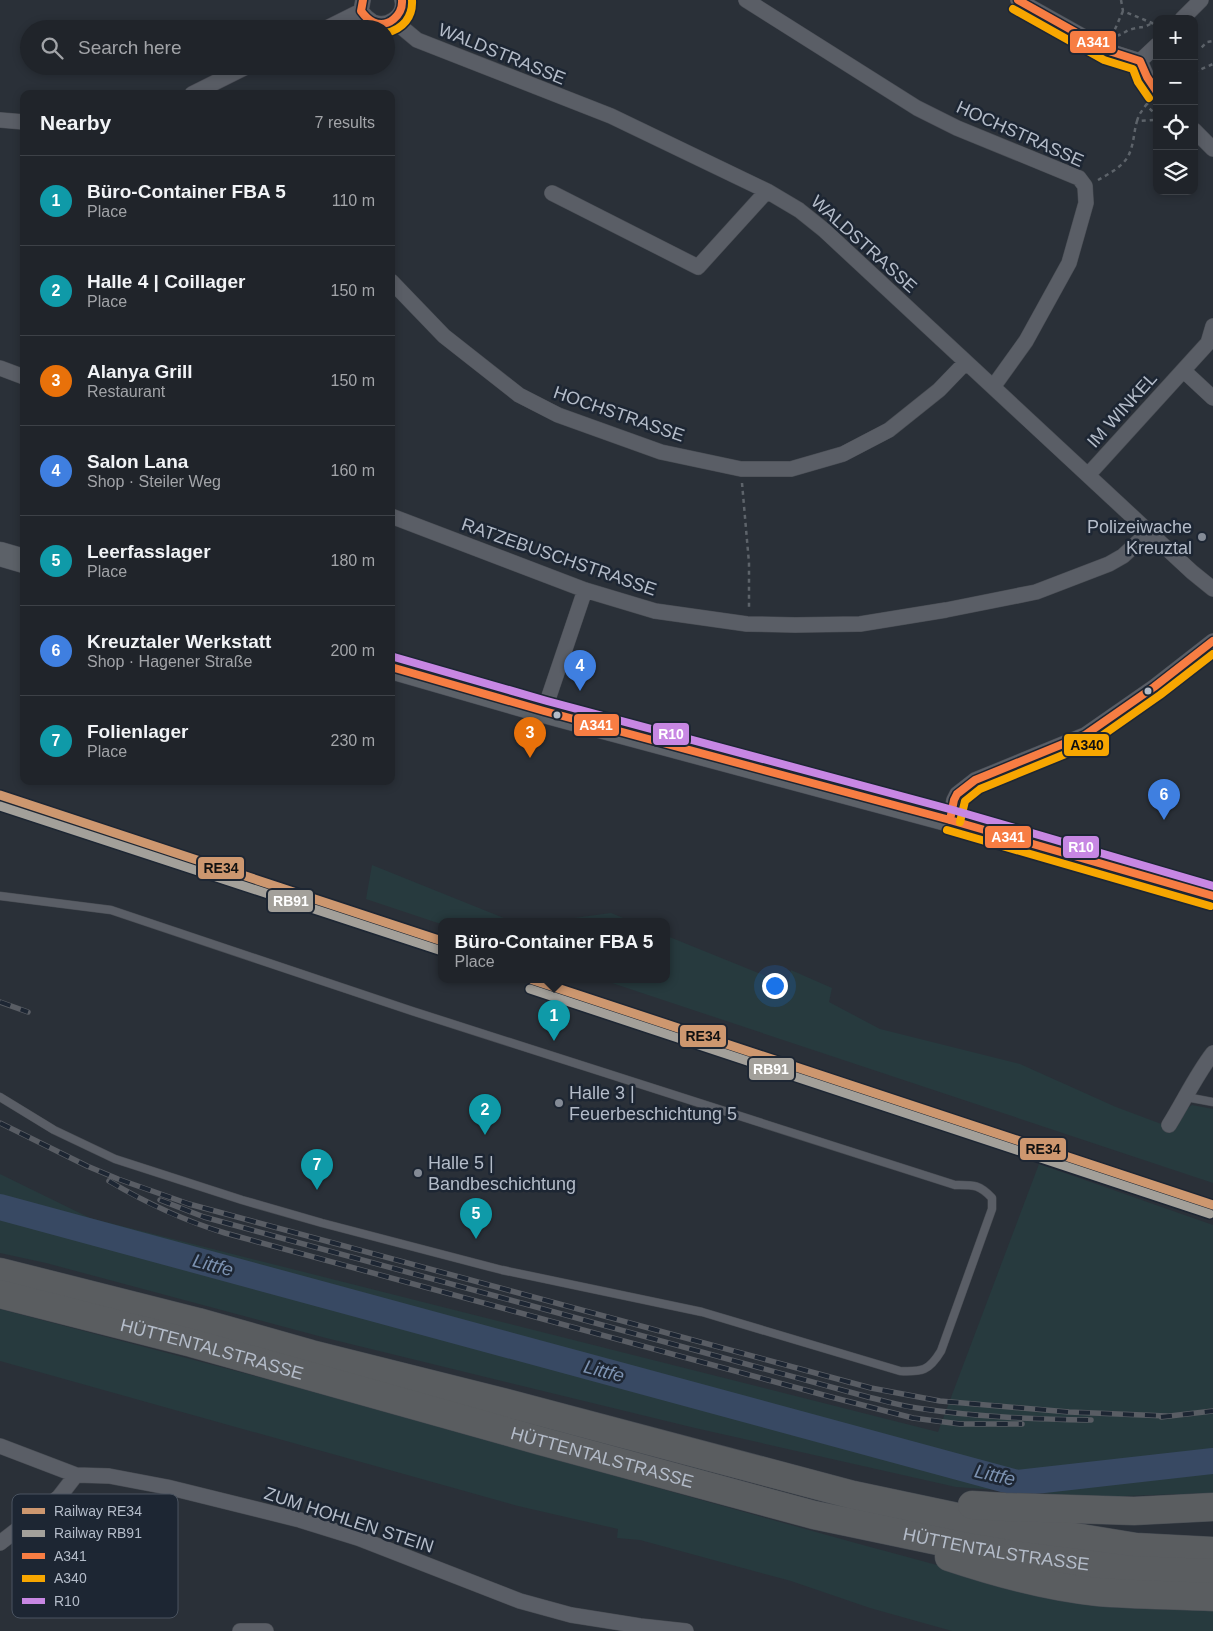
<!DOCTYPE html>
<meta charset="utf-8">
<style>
:root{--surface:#20242a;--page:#282c32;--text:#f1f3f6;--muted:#a2a4a8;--line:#3d4147;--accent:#db2777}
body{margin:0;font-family:Arial,sans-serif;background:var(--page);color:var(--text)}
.controls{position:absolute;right:15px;top:15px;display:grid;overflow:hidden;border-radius:10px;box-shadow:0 2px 8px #0003}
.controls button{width:45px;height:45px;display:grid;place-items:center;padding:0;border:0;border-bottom:1px solid var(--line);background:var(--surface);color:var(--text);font:25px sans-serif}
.you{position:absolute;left:774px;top:985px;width:18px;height:18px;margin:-12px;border:4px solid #fff;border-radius:50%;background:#1a73e8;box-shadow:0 0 0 8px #1a73e833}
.badge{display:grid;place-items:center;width:32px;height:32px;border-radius:50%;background:var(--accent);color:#fff;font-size:16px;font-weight:700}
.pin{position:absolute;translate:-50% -41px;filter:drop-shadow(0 1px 2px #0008)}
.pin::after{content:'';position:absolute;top:26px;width:18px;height:15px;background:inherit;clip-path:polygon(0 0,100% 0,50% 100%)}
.popup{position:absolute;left:438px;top:918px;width:232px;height:65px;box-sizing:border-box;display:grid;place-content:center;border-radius:10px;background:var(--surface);filter:drop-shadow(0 1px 4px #0005);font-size:16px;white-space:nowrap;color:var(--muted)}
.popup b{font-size:19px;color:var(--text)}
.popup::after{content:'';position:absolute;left:50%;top:100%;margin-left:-10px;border:10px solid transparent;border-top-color:var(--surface)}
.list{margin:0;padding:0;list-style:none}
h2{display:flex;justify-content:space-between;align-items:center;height:65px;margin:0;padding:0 20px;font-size:21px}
h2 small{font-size:16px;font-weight:400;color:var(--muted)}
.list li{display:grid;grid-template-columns:32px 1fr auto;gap:15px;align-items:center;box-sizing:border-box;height:90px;padding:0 20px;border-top:1px solid var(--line)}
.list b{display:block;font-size:19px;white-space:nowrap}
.list p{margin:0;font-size:16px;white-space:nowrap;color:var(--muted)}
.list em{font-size:16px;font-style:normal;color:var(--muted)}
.icon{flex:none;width:28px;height:28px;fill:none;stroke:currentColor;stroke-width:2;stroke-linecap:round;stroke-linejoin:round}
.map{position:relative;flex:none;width:1213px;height:1631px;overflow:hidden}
.search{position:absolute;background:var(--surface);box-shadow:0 2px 8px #0003;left:20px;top:20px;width:375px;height:55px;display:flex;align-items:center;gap:12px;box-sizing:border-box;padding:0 18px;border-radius:28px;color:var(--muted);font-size:19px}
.panel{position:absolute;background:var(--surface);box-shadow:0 2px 8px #0003;left:20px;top:90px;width:375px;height:695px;border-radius:10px}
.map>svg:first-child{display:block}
.green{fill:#273a3e}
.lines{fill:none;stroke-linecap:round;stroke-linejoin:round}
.river{stroke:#384963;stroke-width:26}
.lane-casing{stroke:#484c53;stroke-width:9}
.street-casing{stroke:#484c53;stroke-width:16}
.primary-casing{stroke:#484c55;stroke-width:25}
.highway-casing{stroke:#474c53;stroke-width:29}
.path{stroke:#5d636a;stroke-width:2.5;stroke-dasharray:4 4;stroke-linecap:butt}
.lane{stroke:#5a5e66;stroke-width:8}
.street{stroke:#5a5e66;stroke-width:15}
.primary{stroke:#5c6168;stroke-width:24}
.highway{stroke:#5a5d60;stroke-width:28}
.rail-casing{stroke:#595d64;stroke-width:5.5}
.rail{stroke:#1d2633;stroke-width:4;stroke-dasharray:11;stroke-linecap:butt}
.bus-1-casing{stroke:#1d2633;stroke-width:11}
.bus-2-casing{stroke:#1d2633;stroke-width:11}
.bus-3-casing{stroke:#1d2633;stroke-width:11}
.bus-1{stroke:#f77d43;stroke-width:8}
.bus-2{stroke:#f7a600;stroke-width:8}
.bus-3{stroke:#c787e3;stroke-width:8}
.rail-1-casing{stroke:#1d2633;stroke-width:12}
.rail-2-casing{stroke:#1d2633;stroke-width:12}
.rail-1{stroke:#cd976f;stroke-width:9}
.rail-2{stroke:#a3a09a;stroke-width:9}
.poi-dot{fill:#848b96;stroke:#1d2633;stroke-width:2}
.bus-dot{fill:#b4bcc9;stroke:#1d2633;stroke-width:2}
.labels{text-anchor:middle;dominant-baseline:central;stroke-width:5;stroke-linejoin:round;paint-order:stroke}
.street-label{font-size:18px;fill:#b4bcc9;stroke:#1d2633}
.poi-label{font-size:18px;fill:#b4bcc9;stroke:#1d2633;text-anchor:start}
.water-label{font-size:19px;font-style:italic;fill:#7c92b1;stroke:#1d2633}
.key{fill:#1d2633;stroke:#4a5360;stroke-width:1}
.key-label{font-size:14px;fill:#b4bcc9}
.line-badge{stroke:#1d2633;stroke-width:2}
.badge-label{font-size:14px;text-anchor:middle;font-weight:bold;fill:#fff}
.pale-badge-label{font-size:14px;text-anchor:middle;font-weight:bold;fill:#111}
</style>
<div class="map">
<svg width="1213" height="1631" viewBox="0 0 1213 1631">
<rect width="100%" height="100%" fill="#2a3038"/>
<path class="green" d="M372 865 514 922H442L441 924 366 899Z
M611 913 633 922H544Z
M667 936 788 985 791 970 832 988 829 1002 880 1029 1020 1064 1116 1107 1164 1125 1192 1105 1213 1109V1183L603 980H666Z
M1039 1164 1213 1225V1493L1094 1497 956 1487 695 1428 326 1338 46 1263 0 1253V1174L90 1218 938 1432Z
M0 1309 278 1382 852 1542 1022 1588 1213 1605V1631H952L870 1608 791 1581 640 1540 617 1538 618 1529 518 1506 0 1361Z"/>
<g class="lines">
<path class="river" d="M0 1207 1017 1483 1213 1461"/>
<defs>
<path id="lane" d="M0 896 111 910 412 1011 955 1185C973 1185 979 1184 992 1198V1209L941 1351C929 1371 922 1372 900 1371L702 1312 502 1270 322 1223 242 1200 115 1159 54 1130 0 1097
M1186 1097 1213 1102"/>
<path id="street" d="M363 0 361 11C364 15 368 19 373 22 387 28 406 16 402 0
M746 0 917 108 957 128 1079 178 1085 186 1086 203 1069 263 1026 341 993 387
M1018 0 1109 51 1140 61 1147 77 1157 92
M1182 19 1201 0
M393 20 417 40 611 116 767 191 799 210 824 230 1192 572 1213 589
M325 29 361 11
M1140 61 1157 45
M192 94 248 66
M0 120 24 122
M1194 130 1213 149
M552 193 698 267 767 191
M391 281 444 336 519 395 558 415 661 452 741 469H791L843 454 889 430 939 390 966 362
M0 368 24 377
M1184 371 1213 398
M1088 475 1208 343 1213 326
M391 516 585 590 655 611 747 624 795 625 860 624 946 610 1036 592 1109 564 1123 556 1149 532
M544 711 585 590
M950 820 954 800 957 794 975 780 1085 735 1154 687 1213 641
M1169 1125C1184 1101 1196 1075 1213 1053
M0 1446 76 1475 109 1476 167 1487 300 1520 358 1538 520 1601 571 1615 640 1626 686 1631
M0 1543 59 1497 76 1475
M240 1631H266"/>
<path id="primary" d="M0 554 24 561
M391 667 544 711 950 820 1213 896"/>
<g id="highway">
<path d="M0 1272 198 1322 311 1354 514 1405 853 1495 976 1521 1136 1547 1213 1551"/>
<path id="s1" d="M0 1294 192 1343 541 1441 814 1515 962 1546 1021 1556 1131 1570 1213 1573"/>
<path d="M972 1505 1005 1507 1134 1511 1213 1507"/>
<path d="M949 1557C997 1573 1047 1587 1098 1592 1136 1595 1175 1595 1213 1597"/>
</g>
</defs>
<use href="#lane" class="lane-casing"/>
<use href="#street" class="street-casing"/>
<use href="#primary" class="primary-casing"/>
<use href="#highway" class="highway-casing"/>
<path class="path" d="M1121 0 1123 11 1152 23 1157 28
M1123 11 1112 36C1123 36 1124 31 1132 29 1142 26 1142 29 1152 23
M1194 48H1201L1207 42 1213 41
M1194 70 1197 71 1213 64
M1148 103 1146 105 1157 116
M1137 121 1139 115 1146 105
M1098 180C1110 173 1125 166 1130 152 1134 142 1134 131 1137 121L1155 120 1157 118
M742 483 749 563V610"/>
<use href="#lane" class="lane"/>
<use href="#street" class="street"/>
<use href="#primary" class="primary"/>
<use href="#highway" class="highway"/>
<defs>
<path id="rail" d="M0 1002 28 1012
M0 1123 87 1166 118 1179 189 1204 871 1388 940 1401 1069 1412 1167 1416
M109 1181C148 1204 182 1220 225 1233L831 1397 913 1418 960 1424H1022
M160 1200 204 1217 868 1397C885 1401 901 1406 917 1408 975 1417 1033 1419 1091 1420
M1161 1417 1213 1411"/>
</defs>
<use href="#rail" class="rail-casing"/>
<use href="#rail" class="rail"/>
<defs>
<path id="bus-1" d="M363 0 361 11C364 15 368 20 373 22 388 29 403 15 402 0
M1018 0 1109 51 1140 61 1147 77 1157 92
M391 667 544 711 950 820 1213 896
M950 820 954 800 957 794 975 780 1085 735 1154 687 1213 641"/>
<path id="bus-2" d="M1013 9 1104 60 1133 69 1138 82 1149 98
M386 33C403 29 413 17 412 0
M960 822 965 801 980 789 1090 744 1160 695 1213 654
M947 830 1210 906"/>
<path id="bus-3" d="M394 657 547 701 953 810 1213 886"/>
</defs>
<use href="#bus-1" class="bus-1-casing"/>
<use href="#bus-2" class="bus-2-casing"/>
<use href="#bus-3" class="bus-3-casing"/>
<use href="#bus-1" class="bus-1"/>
<use href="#bus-2" class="bus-2"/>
<use href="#bus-3" class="bus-3"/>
<defs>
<path id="rail-1" d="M0 795 442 941
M533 980 1213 1205"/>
<path id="rail-2" d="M0 806 439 950
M530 989 1210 1214"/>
</defs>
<use href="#rail-1" class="rail-1-casing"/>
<use href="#rail-2" class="rail-2-casing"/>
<use href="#rail-1" class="rail-1"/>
<use href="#rail-2" class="rail-2"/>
</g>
<g class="poi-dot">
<circle cx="1202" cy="537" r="5"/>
<circle cx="559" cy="1103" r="5"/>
<circle cx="418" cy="1173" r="5"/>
</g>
<g class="bus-dot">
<circle cx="1148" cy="691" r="4.5"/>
<circle cx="557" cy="715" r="4.5"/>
</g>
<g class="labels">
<g class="street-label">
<text transform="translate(502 54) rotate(22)">WALDSTRASSE</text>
<text transform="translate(1020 134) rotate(24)">HOCHSTRASSE</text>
<text transform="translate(864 244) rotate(42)">WALDSTRASSE</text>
<text transform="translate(1122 410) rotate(-48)">IM WINKEL</text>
<text transform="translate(619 414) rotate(19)">HOCHSTRASSE</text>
<text transform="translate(559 557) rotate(19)">RATZEBUSCHSTRASSE</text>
<text stroke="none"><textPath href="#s1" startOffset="219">HÜTTENTALSTRASSE</textPath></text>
<text stroke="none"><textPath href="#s1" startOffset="624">HÜTTENTALSTRASSE</textPath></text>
<text transform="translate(349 1520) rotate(18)">ZUM HOHLEN STEIN</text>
<text stroke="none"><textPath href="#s1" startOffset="1029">HÜTTENTALSTRASSE</textPath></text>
</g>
<g class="poi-label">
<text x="1192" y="527" text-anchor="end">Polizeiwache<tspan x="1192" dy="21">Kreuztal</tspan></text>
<text x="569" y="1093">Halle 3 |<tspan x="569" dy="21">Feuerbeschichtung 5</tspan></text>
<text x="428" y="1163">Halle 5 |<tspan x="428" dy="21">Bandbeschichtung</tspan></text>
</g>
<g class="water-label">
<text transform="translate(213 1265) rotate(15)">Littfe</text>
<text transform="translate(604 1371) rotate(15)">Littfe</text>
<text transform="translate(995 1475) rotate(13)">Littfe</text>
</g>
</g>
<rect x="12" y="1494" width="166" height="124" rx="8" class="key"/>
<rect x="22" y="1508" width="23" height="6" fill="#cd976f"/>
<rect x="22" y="1530" width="23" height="7" fill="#a3a09a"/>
<rect x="22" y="1553" width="23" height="6" fill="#f77d43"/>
<rect x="22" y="1575" width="23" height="7" fill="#f7a600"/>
<rect x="22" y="1598" width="23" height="6" fill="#c787e3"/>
<g class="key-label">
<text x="54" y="1516">Railway RE34</text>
<text x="54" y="1538">Railway RB91</text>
<text x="54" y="1561">A341</text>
<text x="54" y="1583">A340</text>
<text x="54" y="1606">R10</text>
</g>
<g class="line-badge">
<rect x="1069" y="30" width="48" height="24" rx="5" fill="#f77d43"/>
<rect x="573" y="713" width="47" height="24" rx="5" fill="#f77d43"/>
<rect x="652" y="722" width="38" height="24" rx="5" fill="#c787e3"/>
<rect x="1063" y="733" width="47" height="24" rx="5" fill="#f7a600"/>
<rect x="984" y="825" width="48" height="24" rx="5" fill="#f77d43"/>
<rect x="1062" y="835" width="38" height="24" rx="5" fill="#c787e3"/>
<rect x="197" y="856" width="48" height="24" rx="5" fill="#cd976f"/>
<rect x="267" y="889" width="47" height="24" rx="5" fill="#a3a09a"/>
<rect x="679" y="1024" width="48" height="24" rx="5" fill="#cd976f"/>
<rect x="748" y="1057" width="47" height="24" rx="5" fill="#a3a09a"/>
<rect x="1019" y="1137" width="48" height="24" rx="5" fill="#cd976f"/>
</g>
<g class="badge-label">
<text x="1093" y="47">A341</text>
<text x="596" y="730">A341</text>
<text x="671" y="739">R10</text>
<text x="1008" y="842">A341</text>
<text x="1081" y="852">R10</text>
<text x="291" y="906">RB91</text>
<text x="771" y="1074">RB91</text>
</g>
<g class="pale-badge-label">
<text x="1087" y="750">A340</text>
<text x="221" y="873">RE34</text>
<text x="703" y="1041">RE34</text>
<text x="1043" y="1154">RE34</text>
</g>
</svg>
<div class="controls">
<button>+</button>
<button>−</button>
<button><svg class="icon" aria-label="locate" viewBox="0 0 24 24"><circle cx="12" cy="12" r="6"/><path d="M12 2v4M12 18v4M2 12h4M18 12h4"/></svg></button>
<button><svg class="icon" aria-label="layers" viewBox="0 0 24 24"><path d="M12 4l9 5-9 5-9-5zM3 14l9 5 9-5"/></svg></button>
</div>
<div class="you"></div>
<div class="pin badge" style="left:554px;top:1041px;background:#0f9aa8">1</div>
<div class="popup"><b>Büro-Container FBA 5</b>Place</div>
<div class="pin badge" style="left:485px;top:1135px;background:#0f9aa8">2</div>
<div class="pin badge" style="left:530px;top:758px;background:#e8710a">3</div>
<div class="pin badge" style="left:580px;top:691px;background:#3f7fe0">4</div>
<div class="pin badge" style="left:476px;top:1239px;background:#0f9aa8">5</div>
<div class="pin badge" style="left:1164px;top:820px;background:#3f7fe0">6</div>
<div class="pin badge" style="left:317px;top:1190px;background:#0f9aa8">7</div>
<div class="search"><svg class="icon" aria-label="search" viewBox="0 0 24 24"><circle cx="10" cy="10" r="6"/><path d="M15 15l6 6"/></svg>Search here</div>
<section class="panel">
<h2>Nearby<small>7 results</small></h2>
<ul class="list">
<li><span class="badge" style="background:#0f9aa8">1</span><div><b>Büro-Container FBA 5</b><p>Place</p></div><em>110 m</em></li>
<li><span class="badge" style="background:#0f9aa8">2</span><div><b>Halle 4 | Coillager</b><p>Place</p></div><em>150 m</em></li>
<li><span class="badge" style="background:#e8710a">3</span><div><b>Alanya Grill</b><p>Restaurant</p></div><em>150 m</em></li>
<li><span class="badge" style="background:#3f7fe0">4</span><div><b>Salon Lana</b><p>Shop · Steiler Weg</p></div><em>160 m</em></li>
<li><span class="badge" style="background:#0f9aa8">5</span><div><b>Leerfasslager</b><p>Place</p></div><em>180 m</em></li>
<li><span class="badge" style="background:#3f7fe0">6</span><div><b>Kreuztaler Werkstatt</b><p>Shop · Hagener Straße</p></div><em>200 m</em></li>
<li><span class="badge" style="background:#0f9aa8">7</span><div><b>Folienlager</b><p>Place</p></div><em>230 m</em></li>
</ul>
</section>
</div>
